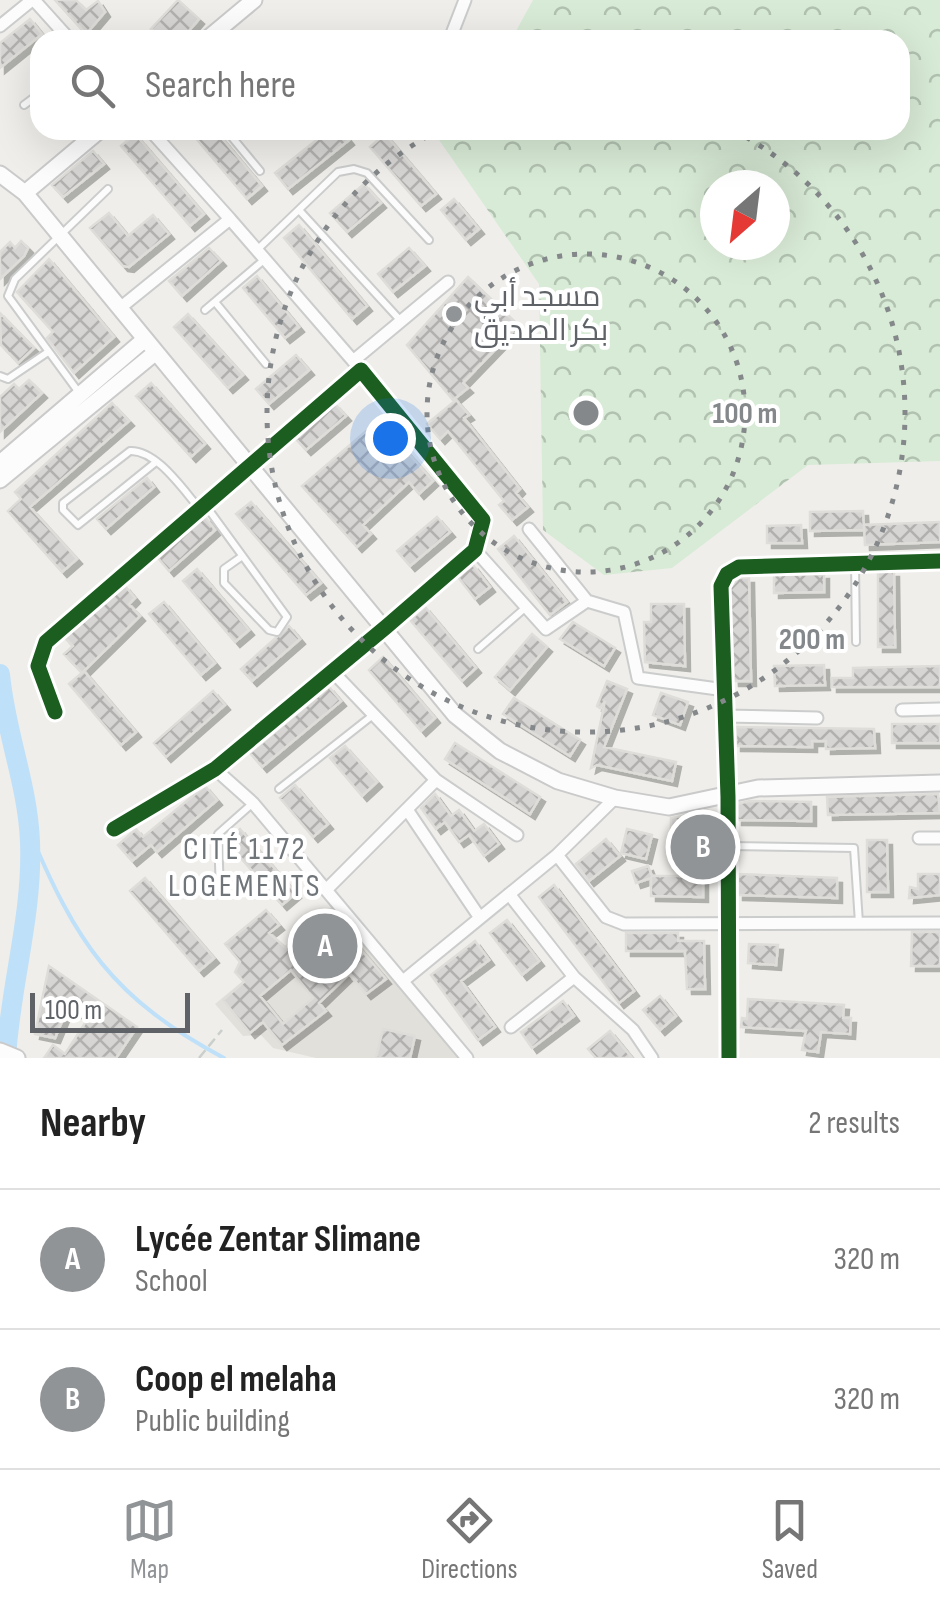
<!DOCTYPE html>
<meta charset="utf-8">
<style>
:root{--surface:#fff;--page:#f2f2f2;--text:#222;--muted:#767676;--line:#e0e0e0;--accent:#919496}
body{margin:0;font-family:"Sofia Sans Condensed",Cairo,sans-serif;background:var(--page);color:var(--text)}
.compass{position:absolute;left:700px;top:170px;width:90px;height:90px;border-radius:50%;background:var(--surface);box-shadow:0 10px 40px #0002;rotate:208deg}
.scale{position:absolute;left:30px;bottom:25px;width:160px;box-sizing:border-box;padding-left:10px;border:5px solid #5f6368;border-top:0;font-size:28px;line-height:35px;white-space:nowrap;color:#5f6368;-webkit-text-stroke:8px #fff;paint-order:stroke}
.you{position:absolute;left:390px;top:438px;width:35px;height:35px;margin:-25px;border:8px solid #fff;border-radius:50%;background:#1a73e8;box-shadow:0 0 0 15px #1a73e833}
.badge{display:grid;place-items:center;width:65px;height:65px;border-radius:50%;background:var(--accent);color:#fff;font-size:32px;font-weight:700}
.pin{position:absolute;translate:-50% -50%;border:5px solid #fff;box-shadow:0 2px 10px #0006}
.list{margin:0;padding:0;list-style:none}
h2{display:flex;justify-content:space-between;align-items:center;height:130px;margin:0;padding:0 40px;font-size:42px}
h2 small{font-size:32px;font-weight:400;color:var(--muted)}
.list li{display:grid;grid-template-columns:65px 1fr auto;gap:30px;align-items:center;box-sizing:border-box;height:140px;padding:0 40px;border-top:2px solid var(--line)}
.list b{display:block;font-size:38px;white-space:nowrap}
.list p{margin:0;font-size:32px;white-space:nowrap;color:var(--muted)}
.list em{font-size:32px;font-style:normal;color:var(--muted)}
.icon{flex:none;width:55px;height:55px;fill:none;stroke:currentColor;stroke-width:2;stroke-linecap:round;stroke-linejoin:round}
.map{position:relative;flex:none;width:940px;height:1058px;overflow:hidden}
.search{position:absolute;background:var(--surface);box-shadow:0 10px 40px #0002;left:30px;right:30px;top:30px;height:110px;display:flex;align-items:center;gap:25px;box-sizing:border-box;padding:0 35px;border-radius:30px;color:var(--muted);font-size:38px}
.sheet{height:410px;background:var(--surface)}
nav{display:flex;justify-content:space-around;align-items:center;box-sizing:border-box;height:140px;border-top:2px solid var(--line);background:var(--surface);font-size:28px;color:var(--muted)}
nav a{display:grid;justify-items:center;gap:5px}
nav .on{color:var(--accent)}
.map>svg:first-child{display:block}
.education{fill:#e2e0da}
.forest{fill:url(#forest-crowns);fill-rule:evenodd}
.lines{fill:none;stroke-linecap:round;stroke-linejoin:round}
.stream{stroke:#bfe0f9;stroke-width:4}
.river{stroke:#bfe0f9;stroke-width:20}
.building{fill:url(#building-cross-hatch);stroke:#deddd9;stroke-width:2.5;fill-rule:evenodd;filter:url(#shadow)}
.lane-casing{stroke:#cbcccc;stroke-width:10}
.street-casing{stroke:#cbcccc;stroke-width:15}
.secondary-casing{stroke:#cacacb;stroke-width:19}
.path{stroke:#cacfcc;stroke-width:2.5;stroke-dasharray:10 5;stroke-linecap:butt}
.lane{stroke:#fdfcfc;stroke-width:6}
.street{stroke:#fdfcfc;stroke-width:11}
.secondary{stroke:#fdfcfc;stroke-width:15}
.cycleway-casing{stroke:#fff;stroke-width:21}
.cycleway{stroke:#1b5e20;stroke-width:15}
.ring{fill:none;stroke:#84888a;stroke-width:5;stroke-dasharray:5 10}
.poi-dot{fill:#919496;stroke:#fff;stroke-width:4}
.labels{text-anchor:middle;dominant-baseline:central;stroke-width:8;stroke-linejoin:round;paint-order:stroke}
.poi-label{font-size:30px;fill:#5f6368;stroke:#fff;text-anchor:start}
.neighbourhood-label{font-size:32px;letter-spacing:2.5px;fill:#70757a;stroke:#fff}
.centre{fill:#84888a;stroke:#fff;stroke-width:5}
.ring-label{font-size:30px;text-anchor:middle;font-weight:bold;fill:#84888a;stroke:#fff;stroke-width:8;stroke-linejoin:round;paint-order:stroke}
</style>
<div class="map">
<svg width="940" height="1058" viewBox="0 0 940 1058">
<defs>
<pattern id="forest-crowns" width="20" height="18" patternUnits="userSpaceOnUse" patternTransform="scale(2.5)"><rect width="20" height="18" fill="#d8ebd6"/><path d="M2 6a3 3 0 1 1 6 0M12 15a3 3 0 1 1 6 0" fill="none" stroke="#b2c2b1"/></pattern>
<pattern id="building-cross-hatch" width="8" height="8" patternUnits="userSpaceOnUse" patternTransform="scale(2.5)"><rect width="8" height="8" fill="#d6d5d3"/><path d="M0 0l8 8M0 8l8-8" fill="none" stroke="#b1b0af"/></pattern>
<filter id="shadow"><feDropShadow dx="5" dy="5" stdDeviation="0" flood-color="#0004"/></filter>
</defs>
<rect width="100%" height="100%" fill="#efeeea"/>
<path class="education" d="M332 907 459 1058H316L273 1048 261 1035 243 1036 215 1004Z"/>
<path class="forest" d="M533 0H940V461L808 465 672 568 604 575 543 530 539 284 437 137 443 130H900V40H511ZM715 185H775V245H715Z"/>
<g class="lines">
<path class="stream" d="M28 828C76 943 112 998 224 1058"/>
<path class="river" d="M0 674C5 731 28 785 30 842 33 915 10 986 6 1058"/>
</g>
<path class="building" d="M55 0H76L86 10 98 1 105 12 86 34Z
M178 0 199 19 181 40H164L151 29Z
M30 19 42 34 0 68V43Z
M189 130H215L262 186 247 199Z
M329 130H341L349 140 288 189 275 173Z
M135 134 204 214 190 226 121 146Z
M385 134 436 194 421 206 370 147Z
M93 151 104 164 63 197 52 185Z
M364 184 381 203 347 232 330 213Z
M454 199 479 229 466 240 441 210Z
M109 213 128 236 153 215 169 234 129 267 123 266 90 228Z
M299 225 367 306 352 319 284 238Z
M21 241 28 248 24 256 0 279V252L10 242 15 248Z
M209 248 221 261 182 296 169 281Z
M409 248 425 266 393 292 378 274Z
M49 259 114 337 74 373 47 338 53 332 17 292Z
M257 276 299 327 285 338 243 288Z
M468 277 514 321 507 328 512 332 463 383 468 388 453 400 407 345Z
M0 313 34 348 18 363 1 345Z
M188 314 243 375 228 388 174 327Z
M296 355 309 370 269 404 256 389Z
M29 380 42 393 0 432V397L14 384 19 389Z
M151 383 205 444 191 457 136 396Z
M456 400 469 415 464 418 520 489 516 493 528 507 512 520 499 505 504 501 448 431 440 439 427 424Z
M112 403 129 421 30 507 77 559 62 572 8 511 21 499 15 492Z
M335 404 346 416 306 450 296 439Z
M379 420 433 481 419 494 409 482 363 525 371 534 357 547 302 486Z
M147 478 154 487 106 529 97 519Z
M251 502 321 583 306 595 236 514Z
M863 511 864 530 810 531V512Z
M205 517 215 530 169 571 158 558Z
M437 517 450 532 410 566 397 551Z
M940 522V542L865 545 864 525Z
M801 525 802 543H767V526Z
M514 536 567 602 550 615 498 549Z
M473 565 490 587 475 599 458 577Z
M197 569 249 630 235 642 183 581Z
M878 572H894L895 647H878Z
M824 574V592L774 593V575Z
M739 578H749L751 681H734L730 588Z
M125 586 135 598 129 604 140 616 82 673 64 654 73 646 65 638Z
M164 602 215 663 201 675 149 614Z
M651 604H684L685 666 645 662 644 622H651Z
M425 607 476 668 462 681 410 620Z
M573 622 615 648 604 666 560 639Z
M289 626 300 639 252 681 241 669Z
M532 634 547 647 510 690 495 677Z
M383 657 435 718 421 731 369 670Z
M824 665 825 685 775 686 774 666Z
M940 666V687H832V678H853V668Z
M84 671 136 732 121 745 69 684Z
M607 681 627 689 604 747 676 762 672 781 597 765 591 768 605 701 600 708 597 706Z
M329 687 341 701 262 767 250 753Z
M213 691 225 705 166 757 154 743Z
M661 693 688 702 680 725 653 715Z
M514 698 580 740 570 756 503 714Z
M892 724H940V743H892Z
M736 727 874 729 875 748 826 749V741H812V747L736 746Z
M455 743 540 797 530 814 445 759Z
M345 746 377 782 362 796 330 758Z
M295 785 328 824 313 837 280 798Z
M205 786 217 800 157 852 151 845 132 861 118 845 136 829 143 837Z
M435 794 451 816 459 810 474 831 484 824 499 844 484 856 469 835 459 842 445 822 436 829 421 808Z
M938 794 940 813 828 815 827 797Z
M750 801 811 802V821L737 820V804Z
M708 811 709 866H703V897L651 896V878L636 883 632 871 648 866 652 876H690V830H671V818Z
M240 829 296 893 282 905 226 841Z
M627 829 652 835 646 859 621 853Z
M606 839 620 856 589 881 576 864Z
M867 840H887L888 892H867Z
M738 874 837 878V898L738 895Z
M918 874H940V895L909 898 910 887 918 889Z
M145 878 214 958 199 971 130 891Z
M554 885 634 991 619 1003 539 897Z
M266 910 279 925 269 933 286 948 329 912 386 979 366 994 349 974 319 1003 326 1011 282 1045 263 1022 250 1033 223 1000 244 982 235 972 240 962 225 944ZM291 970 313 998 283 1024 260 996Z
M507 920 539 961 522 975 490 933Z
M912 932H940V966H911Z
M626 933H678V941H704L705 989H687L685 951H626Z
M475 941 489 960 461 981 495 1027 478 1040 431 975Z
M749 944 778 945 776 965 748 963Z
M49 966 137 1027 116 1058H44L53 1045 65 1054 87 1020 68 1007 55 1038 35 1034Z
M660 996 676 1016 660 1030 643 1010Z
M748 999 844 1005 843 1018H851L850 1034 821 1032 818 1052 802 1050 806 1031 741 1027 742 1018 747 1019Z
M563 1001 574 1016 532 1048 521 1032Z
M383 1029 415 1036 410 1058H376Z
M610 1031 632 1058H596L588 1049Z"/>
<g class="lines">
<defs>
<path id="lane" d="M24 105 40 93
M226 130 260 171
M299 210 400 320
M258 249 338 172 354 169 367 173 429 240
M215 302 266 364
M205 310 265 259
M0 376 8 379 48 352
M80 394 8 296 15 279 108 189
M156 462 78 525 63 510V503L130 451C157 450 183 490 200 509
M206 506 287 617 277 632 269 630 224 583V569L241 557
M855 564 856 642
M478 649 525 608
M279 789 373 715
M728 846 854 848 859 923
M220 894 218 834 253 803"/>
<path id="street" d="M34 0 70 40
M0 26 32 0
M453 31 465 0
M150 130 230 219
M120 308 230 219 361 370
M353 361 448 282
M529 529 587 601 624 612 638 678 725 690
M475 550 546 629 587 601
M333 672 436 780 517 835
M902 710 940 709
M55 712 38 666 46 642 361 370 483 520 475 550 386 627 215 769 114 829
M726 716 817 718
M215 769 253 803 467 1058
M408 811 480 918
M919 838H940
M557 855 606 917 624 924 940 923
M327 889 436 780
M509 894 574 977 511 1027
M574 977 633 1030 652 1058
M403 981 557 855 615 798
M729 1058 728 797 721 586 727 574 739 567 940 561"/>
<path id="secondary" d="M206 40 254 0
M0 174 25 193 455 715 500 751 558 781 615 798 669 807 758 788 940 783
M25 193 100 130
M0 463 145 339
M0 480 156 352
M0 1051 17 1058"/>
</defs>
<use href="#lane" class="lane-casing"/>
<use href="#street" class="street-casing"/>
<use href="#secondary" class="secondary-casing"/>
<path class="path" d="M199 1058 222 1030"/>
<use href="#lane" class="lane"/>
<use href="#street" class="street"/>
<use href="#secondary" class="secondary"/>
<defs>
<path id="cycleway" d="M55 712 38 666 46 642 361 370 483 520 475 550 386 627 215 769 114 829
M729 1058 728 797 721 586 727 574 739 567 940 561"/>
</defs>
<use href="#cycleway" class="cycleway-casing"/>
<use href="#cycleway" class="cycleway"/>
</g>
<g class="ring">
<circle cx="586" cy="413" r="159"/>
<path d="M733 130A319 319 0 1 1 439 130"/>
</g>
<circle class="poi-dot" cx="454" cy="314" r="10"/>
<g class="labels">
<g class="poi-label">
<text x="474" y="297">مسجد أبي<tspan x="474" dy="34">بكر الصديق</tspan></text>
</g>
<g class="neighbourhood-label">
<text x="245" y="849">CITÉ 1172<tspan x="245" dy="37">LOGEMENTS</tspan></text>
</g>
</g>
<circle cx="586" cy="413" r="15" class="centre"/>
<g class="ring-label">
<text x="745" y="423">100 m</text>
<text x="812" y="649">200 m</text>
</g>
</svg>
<svg class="compass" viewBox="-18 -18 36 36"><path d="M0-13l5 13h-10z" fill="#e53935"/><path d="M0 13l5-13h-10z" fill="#767676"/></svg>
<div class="scale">100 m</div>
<div class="you"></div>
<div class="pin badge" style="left:325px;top:946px">A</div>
<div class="pin badge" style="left:703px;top:847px">B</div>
<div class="search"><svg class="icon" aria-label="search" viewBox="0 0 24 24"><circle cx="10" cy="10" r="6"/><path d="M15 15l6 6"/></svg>Search here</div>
</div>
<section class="sheet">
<h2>Nearby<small>2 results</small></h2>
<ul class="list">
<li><span class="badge">A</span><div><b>Lycée Zentar Slimane</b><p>School</p></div><em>320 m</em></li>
<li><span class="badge">B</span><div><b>Coop el melaha</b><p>Public building</p></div><em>320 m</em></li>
</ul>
</section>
<nav>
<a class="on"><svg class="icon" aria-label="map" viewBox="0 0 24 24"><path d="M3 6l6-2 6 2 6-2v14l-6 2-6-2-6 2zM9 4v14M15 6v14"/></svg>Map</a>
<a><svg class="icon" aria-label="directions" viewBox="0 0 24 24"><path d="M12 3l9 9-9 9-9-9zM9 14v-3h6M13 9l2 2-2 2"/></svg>Directions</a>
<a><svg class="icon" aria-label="saved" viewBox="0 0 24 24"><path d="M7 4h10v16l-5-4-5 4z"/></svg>Saved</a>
</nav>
